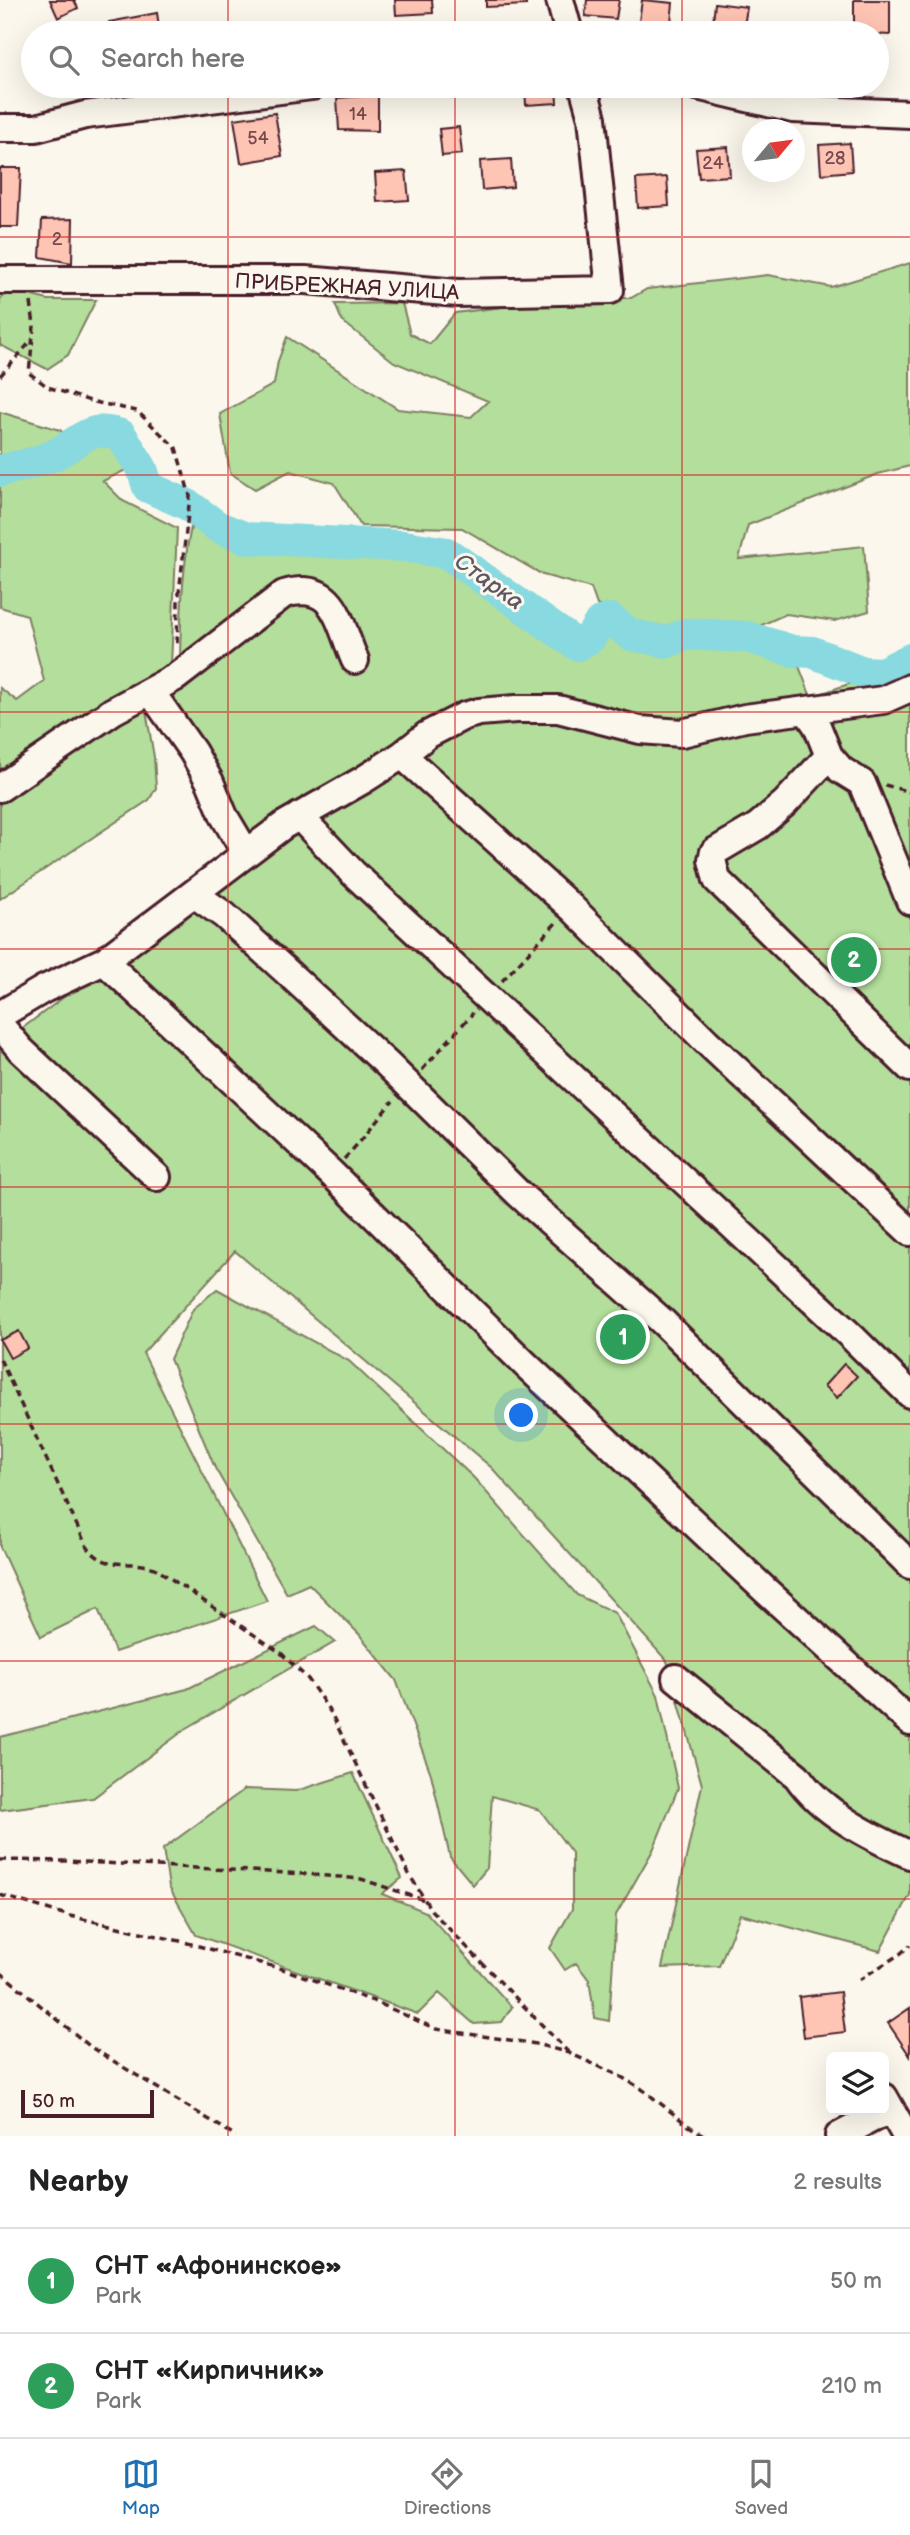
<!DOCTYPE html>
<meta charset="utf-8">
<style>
:root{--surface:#fff;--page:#f6f6f6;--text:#222;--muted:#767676;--line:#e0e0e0;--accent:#1f6fb2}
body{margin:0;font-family:"Balsamiq Sans",sans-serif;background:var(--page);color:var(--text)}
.controls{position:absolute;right:21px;bottom:21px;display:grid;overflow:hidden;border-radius:10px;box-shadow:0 7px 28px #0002}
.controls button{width:63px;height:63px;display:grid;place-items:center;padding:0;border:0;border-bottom:2px solid var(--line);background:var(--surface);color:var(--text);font:35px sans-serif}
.compass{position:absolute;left:742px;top:119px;width:63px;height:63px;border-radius:50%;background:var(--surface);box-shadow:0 7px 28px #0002;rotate:61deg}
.scale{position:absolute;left:21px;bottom:18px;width:133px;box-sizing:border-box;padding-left:7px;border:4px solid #4a1f2b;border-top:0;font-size:19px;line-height:24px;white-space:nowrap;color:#4a1f2b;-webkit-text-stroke:5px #fbf7ec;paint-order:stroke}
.you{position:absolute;left:522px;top:1416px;width:24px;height:24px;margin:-18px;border:5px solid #fff;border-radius:50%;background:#1a73e8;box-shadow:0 0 0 10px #1a73e833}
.badge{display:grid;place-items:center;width:46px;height:46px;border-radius:50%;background:var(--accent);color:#fff;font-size:23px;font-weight:700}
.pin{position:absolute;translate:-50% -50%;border:4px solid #fff;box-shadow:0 2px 7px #0006}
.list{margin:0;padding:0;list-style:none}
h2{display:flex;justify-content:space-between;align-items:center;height:91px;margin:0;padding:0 28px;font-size:30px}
h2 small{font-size:23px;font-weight:400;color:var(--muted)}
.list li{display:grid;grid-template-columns:46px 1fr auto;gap:21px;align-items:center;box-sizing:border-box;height:105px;padding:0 28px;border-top:2px solid var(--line)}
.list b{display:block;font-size:26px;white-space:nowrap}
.list p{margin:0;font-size:23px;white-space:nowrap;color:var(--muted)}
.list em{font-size:23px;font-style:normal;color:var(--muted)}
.icon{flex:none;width:38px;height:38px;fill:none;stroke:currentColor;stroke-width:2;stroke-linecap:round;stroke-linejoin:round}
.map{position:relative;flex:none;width:910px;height:2136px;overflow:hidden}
.search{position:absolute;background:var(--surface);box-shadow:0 7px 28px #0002;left:21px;right:21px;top:21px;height:77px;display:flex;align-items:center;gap:18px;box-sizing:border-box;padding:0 24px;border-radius:38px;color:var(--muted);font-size:26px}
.sheet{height:301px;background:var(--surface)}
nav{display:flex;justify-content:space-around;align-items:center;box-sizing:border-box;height:98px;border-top:2px solid var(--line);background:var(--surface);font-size:19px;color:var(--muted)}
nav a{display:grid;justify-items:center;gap:4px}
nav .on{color:var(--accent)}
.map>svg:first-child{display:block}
.green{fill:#b3de9b;stroke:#7e7e63;stroke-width:2}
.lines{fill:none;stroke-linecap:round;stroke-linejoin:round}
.river{stroke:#88d9e0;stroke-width:32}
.building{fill:#fec4b4;stroke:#4a1f2b;stroke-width:2}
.minor-casing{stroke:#4a1f2b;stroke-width:32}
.path{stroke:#4a1f2b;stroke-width:3.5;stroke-dasharray:7 5;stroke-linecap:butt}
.minor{stroke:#fbf7ec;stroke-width:26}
.grid{fill:none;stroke:#d62828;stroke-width:2;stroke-opacity:0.55}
.labels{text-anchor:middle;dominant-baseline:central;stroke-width:6;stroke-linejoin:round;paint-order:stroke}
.number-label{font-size:18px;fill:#77484d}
.street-label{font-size:21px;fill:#4a1f2b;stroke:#fbf7ec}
.water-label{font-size:23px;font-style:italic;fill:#5d5761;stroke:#fbf7ec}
</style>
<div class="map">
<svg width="910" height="2136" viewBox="0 0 910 2136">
<rect width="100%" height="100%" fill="#fbf7ec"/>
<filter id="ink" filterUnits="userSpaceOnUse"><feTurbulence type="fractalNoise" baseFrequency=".0143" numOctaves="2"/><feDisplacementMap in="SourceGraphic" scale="14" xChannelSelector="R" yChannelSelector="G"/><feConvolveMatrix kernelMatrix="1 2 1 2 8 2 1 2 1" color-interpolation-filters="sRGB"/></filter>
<g filter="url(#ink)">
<path class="green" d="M910 263V466L878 474 748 525 739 559 864 546 869 611 835 621 786 614 757 627 682 624 670 634 635 625 597 605 591 588 543 575 462 528 361 526 334 483 290 471 255 489 230 473 220 414 274 384 278 361 287 337 398 409 471 417 488 401 394 362 342 321 335 304 402 303 410 334 430 344 455 313 572 298H631L647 289 768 275 831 287Z
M12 291 48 300H96L68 355 47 369 0 345V299Z
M0 412 60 430 69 438 53 453 0 469Z
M103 433 118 437 134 466 103 481 123 501 177 528 171 666 180 659C181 610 182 562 194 514L216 531 242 545 303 548 310 542 404 546 447 553 577 645 590 638 600 622 610 619 631 635 667 642 685 634 747 637 793 651 811 697 910 663V1895L880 1951 740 1914 719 1966 662 1968 702 1785 667 1661 492 1468 235 1251 143 1353 267 1601 115 1652 98 1609 41 1637 0 1547V1045L253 855 142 687 154 757 156 788 149 800 0 899V688L17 701 44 681 27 615 0 607V476L64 459 88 437Z
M217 1289 349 1361 474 1478 577 1595 615 1613 658 1695 678 1788 653 1850 616 1915 609 2021 595 2018 589 1980 576 1963 565 1970 550 1948 572 1909V1853L540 1810 492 1796 487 1868 473 1885 450 1857 431 1774 396 1680 359 1634 309 1584 287 1594 215 1468 170 1359 193 1309Z
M316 1626 335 1642 187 1728 93 1798 0 1810V1737L187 1689Z
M353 1773 402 1878 382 1894 426 1912 512 2007 502 2022 474 2024 439 1993 418 2014 196 1935 169 1887 163 1849 245 1789 296 1791Z"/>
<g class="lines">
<path class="river" d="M0 471C18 466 38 463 54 455 83 441 85 424 121 435L142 469 148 487 188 505 218 527 246 538 404 546 447 553 577 645 590 638 600 622 610 619 631 635 668 642 685 634 747 637 793 651 812 652 863 672 882 673 910 659"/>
</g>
<path class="building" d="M50 0H74L78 8 58 18Z
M395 0H432L433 13 396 15Z
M486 0H526V5L486 7Z
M587 0H619L616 19 585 16Z
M642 0 673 3 670 32 638 28Z
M854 0H890V35L854 33Z
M715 3 747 7 743 33 712 32Z
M157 13 160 33H111L109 22Z
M525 86H556L557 103 526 105Z
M378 95V131L339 130 337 98Z
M275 113 282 156 241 163 234 119Z
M459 127 462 154 442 156 439 129Z
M850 143 852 171 821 174 819 145Z
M728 147 730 176 699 178 696 149Z
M511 159 513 187 482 190 480 161Z
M0 168H21L18 227H0Z
M406 171 409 200 377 202 375 173Z
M667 177 669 206 638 208 636 179Z
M73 219 72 263 40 257 42 220Z
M19 1331 28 1348 10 1358 0 1340Z
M844 1364 857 1376 837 1398 824 1386Z
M840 1992 845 2032 804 2037 799 1997Z
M910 2008V2056L888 2023Z"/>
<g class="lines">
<defs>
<path id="minor" d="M560 0 569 33
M697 86 793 109 910 114
M0 128H36L85 115 312 86
M0 280H305L458 293 610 290 592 118 583 86
M151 692 193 752 210 782 224 816 246 853
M806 710 817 726 829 756 841 770 862 783 910 901
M402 755 572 908 707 1042 910 1232
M829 756 785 803 758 826 714 852 712 860 717 880 910 1068
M0 788 113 711 176 677 284 594C336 579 339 624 355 660
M299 816 353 873 851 1336 910 1394
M194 894 224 915 287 972 387 1064 519 1194 663 1322 910 1565
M104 961 331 1173 525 1364 765 1590 910 1722
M0 1015 44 989 104 961 284 825 363 780 402 755 427 735 464 716 479 712 516 709H558L640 730 682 733 745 718 883 700 910 688
M0 1025 21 1050 157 1177
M676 1678 797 1776C822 1813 869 1836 910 1855
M884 2097 906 2136
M839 2136 890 2109"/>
</defs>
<use href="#minor" class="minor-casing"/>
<path class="path" d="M31 302 34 326 29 373 48 387 90 401 137 411 176 448 190 496 178 602 177 648
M0 376 31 341
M885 785 910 792
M502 981 556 923
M422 1070 473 1013
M344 1159C362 1140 376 1120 393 1101
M0 1359 86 1545C106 1573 125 1558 155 1568L281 1653 308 1679 331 1713 409 1874 431 1910 569 2053
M0 1860 66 1861 305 1874 361 1879 424 1900
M0 1895 70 1916 184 1942 286 1970 376 2002 436 2029 536 2044 569 2053 618 2075 642 2089 689 2126 705 2136
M0 1972 92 2048 236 2136
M859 1980 900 1954 910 1945"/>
<use href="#minor" class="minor"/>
</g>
</g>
<path class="grid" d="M228 0V33M455 0V33M682 0V33M228 86V2136M455 86V2136M682 86V2136M0 237H910M0 475H910M0 712H910M0 949H910M0 1187H910M0 1424H910M0 1661H910M0 1899H910"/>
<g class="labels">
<g class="number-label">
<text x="358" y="114">14</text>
<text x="258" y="138">54</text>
<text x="835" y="158">28</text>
<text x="713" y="163">24</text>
<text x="57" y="239">2</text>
</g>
<g class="street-label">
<text transform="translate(347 287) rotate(3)">ПРИБРЕЖНАЯ УЛИЦА</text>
</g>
<g class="water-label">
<text transform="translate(489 582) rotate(36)">Старка</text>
</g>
</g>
</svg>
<div class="controls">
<button><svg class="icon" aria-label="layers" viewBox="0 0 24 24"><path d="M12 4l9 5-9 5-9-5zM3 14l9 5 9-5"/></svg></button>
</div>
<svg class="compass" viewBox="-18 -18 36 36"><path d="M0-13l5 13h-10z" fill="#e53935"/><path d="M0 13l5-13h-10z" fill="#767676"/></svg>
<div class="scale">50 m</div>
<div class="you"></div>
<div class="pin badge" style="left:623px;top:1337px;background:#2e9e5b">1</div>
<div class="pin badge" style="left:854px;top:960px;background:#2e9e5b">2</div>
<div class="search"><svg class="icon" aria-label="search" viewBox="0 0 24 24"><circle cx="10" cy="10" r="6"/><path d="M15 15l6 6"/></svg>Search here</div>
</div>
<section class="sheet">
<h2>Nearby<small>2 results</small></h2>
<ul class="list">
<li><span class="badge" style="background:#2e9e5b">1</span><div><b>СНТ «Афонинское»</b><p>Park</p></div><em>50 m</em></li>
<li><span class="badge" style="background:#2e9e5b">2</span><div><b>СНТ «Кирпичник»</b><p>Park</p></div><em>210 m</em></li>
</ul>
</section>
<nav>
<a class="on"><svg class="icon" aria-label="map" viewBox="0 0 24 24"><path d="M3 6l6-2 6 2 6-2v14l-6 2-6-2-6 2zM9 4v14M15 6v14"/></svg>Map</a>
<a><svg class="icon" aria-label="directions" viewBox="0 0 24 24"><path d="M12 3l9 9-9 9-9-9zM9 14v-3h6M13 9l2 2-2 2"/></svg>Directions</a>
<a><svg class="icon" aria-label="saved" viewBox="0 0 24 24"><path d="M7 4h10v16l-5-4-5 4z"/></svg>Saved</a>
</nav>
